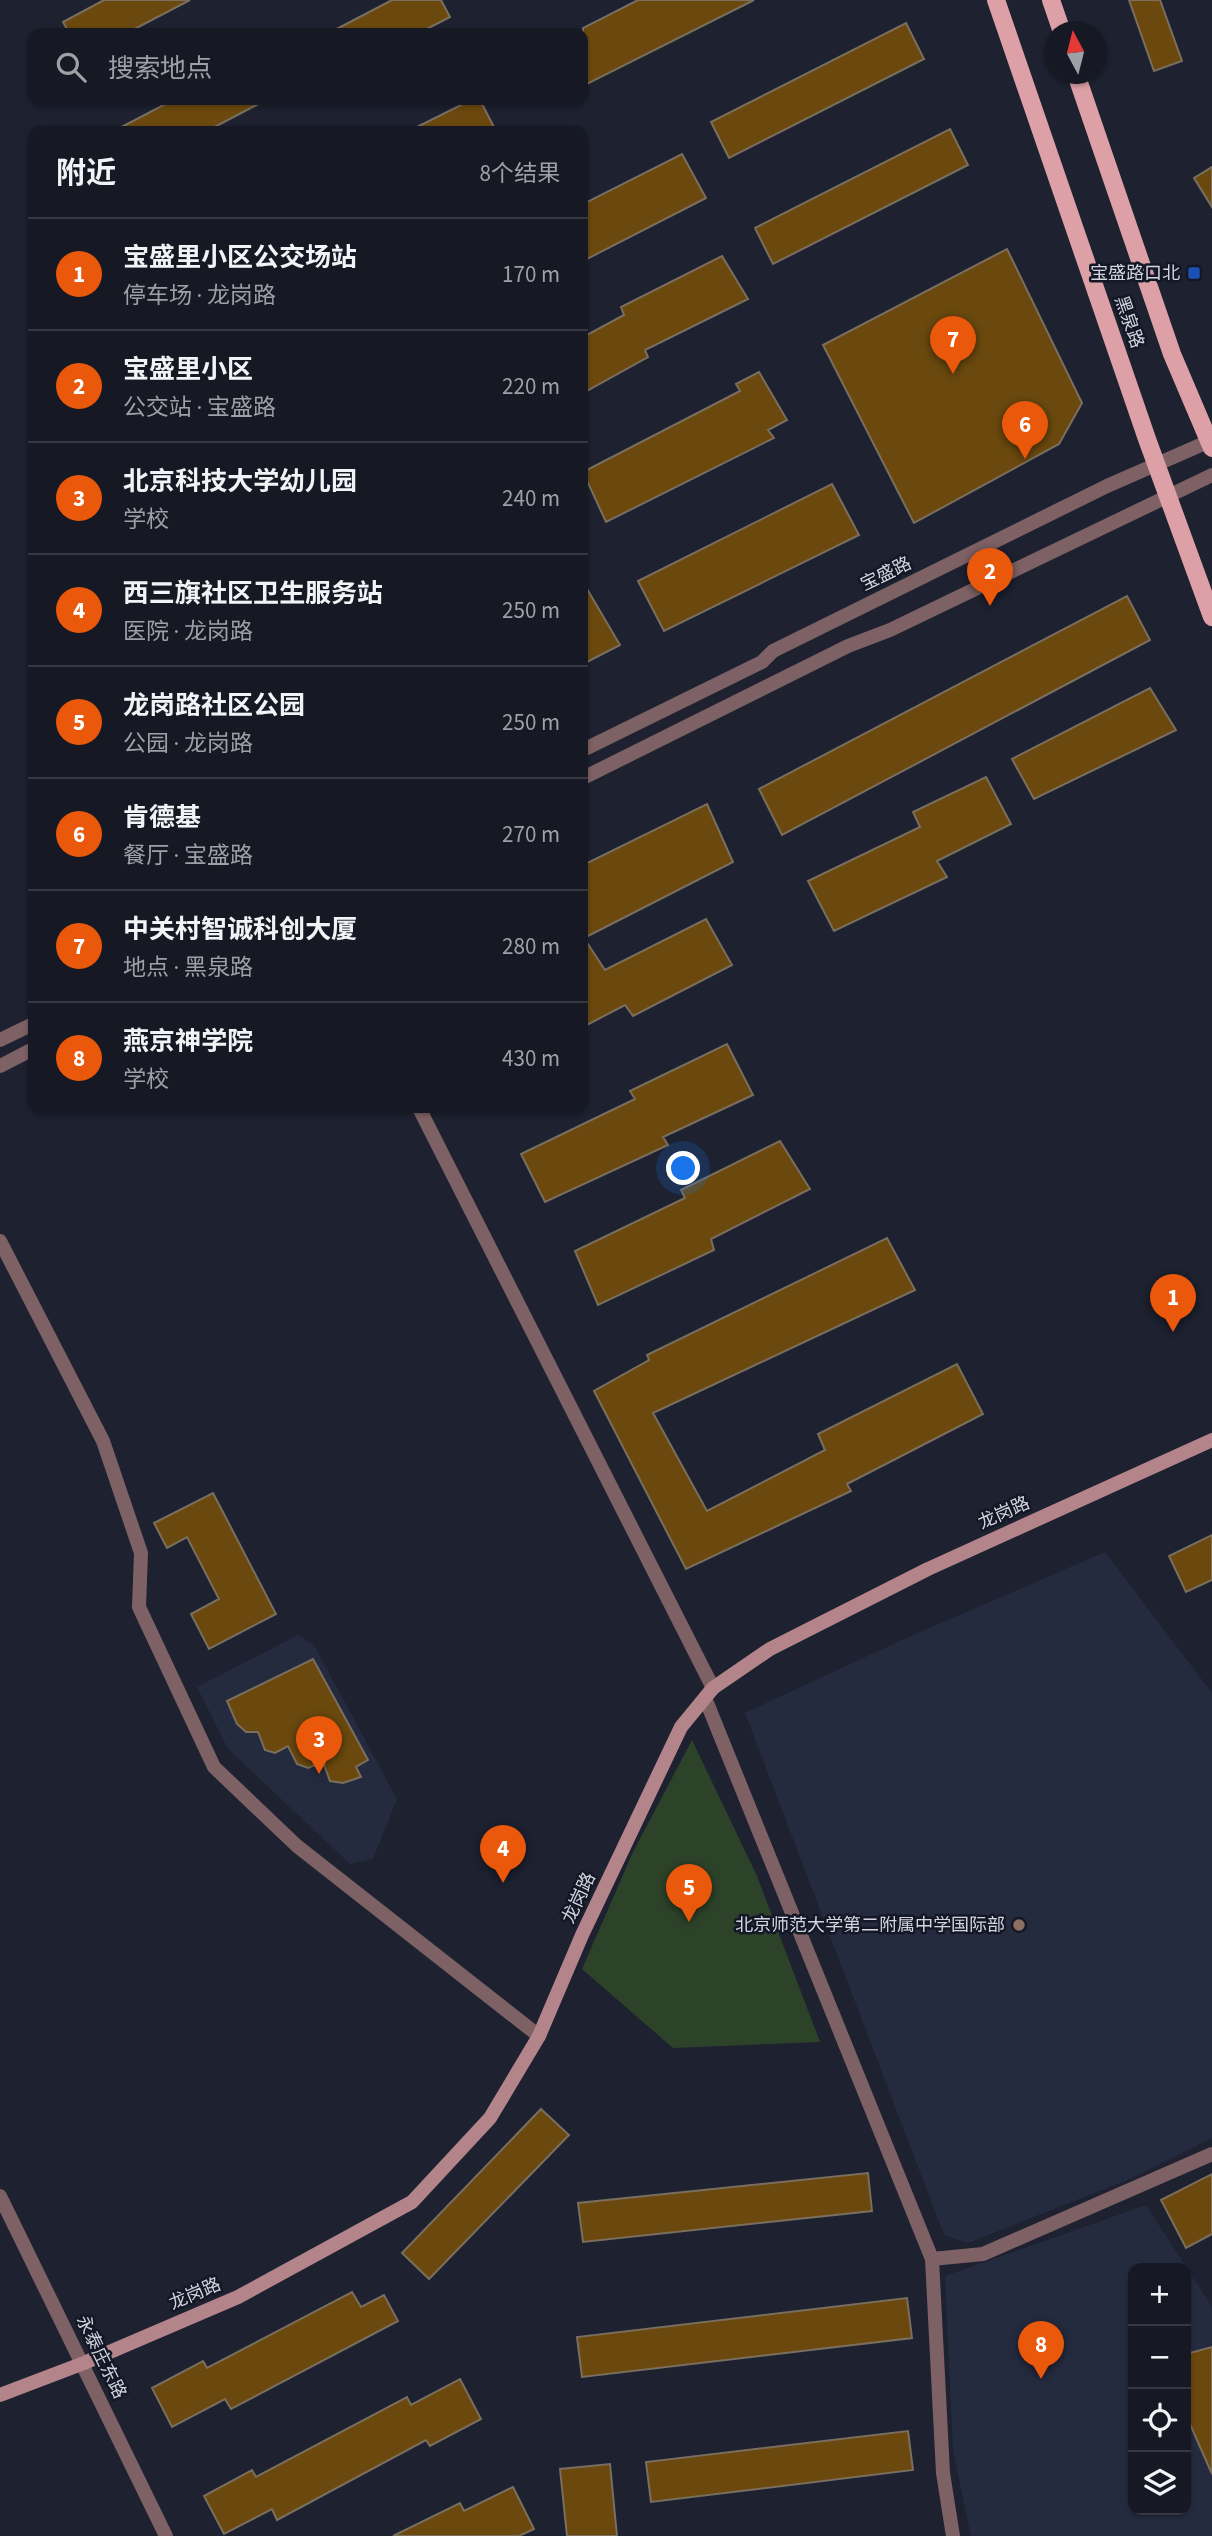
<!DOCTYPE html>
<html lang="zh">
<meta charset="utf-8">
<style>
:root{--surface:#161924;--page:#1f222c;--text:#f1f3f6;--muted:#9ea0a6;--line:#353841;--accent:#ea580c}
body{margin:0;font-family:"Source Sans 3","Noto Sans SC",sans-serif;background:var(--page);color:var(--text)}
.controls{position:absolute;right:21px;bottom:21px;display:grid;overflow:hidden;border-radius:14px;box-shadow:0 2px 5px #0004}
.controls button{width:63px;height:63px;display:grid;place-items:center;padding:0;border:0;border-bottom:2px solid var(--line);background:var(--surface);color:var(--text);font:35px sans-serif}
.compass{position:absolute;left:1044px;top:21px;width:63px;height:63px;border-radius:50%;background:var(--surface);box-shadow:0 2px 5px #0004;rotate:353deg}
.you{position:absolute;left:684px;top:1169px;width:24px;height:24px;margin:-18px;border:5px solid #fff;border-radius:50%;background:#1a73e8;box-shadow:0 0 0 10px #1a73e833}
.badge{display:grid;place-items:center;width:46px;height:46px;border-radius:50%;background:var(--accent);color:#fff;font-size:23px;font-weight:700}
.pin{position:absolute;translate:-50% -58px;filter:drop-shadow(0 2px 4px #0008)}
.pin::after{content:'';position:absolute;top:37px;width:24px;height:21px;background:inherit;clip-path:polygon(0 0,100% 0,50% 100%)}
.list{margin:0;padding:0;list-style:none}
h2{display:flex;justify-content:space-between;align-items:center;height:91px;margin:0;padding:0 28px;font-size:30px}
h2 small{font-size:23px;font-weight:400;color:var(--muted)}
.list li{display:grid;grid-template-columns:46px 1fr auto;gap:21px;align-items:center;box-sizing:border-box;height:112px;padding:0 28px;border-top:2px solid var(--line)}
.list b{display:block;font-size:26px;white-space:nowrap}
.list p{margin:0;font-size:23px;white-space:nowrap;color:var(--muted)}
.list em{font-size:23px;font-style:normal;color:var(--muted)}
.icon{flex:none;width:38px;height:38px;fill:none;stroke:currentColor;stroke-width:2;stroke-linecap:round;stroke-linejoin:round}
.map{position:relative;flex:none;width:1212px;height:2536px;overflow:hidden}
.search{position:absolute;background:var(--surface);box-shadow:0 2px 5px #0004;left:28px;top:28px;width:560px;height:77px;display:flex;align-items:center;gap:18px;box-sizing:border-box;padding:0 24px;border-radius:14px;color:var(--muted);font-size:26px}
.panel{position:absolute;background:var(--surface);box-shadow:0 2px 5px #0004;left:28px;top:126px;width:560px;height:987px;border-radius:14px}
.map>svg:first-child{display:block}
.built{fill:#252b3f;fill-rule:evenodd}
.green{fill:#2d4329}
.building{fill:#6b490e;stroke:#7a6e5e;stroke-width:2}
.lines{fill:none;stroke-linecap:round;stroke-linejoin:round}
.minor{stroke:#7e6164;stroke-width:14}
.tertiary{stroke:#7e6164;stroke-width:14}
.secondary{stroke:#b3858a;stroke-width:14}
.primary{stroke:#dca0a6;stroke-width:18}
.transit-dot{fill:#1a4fb4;stroke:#141826;stroke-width:2.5}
.education-dot{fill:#8d6e63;stroke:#141826;stroke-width:2.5}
.labels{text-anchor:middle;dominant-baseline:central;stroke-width:5;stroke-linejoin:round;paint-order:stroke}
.poi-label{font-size:18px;fill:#d2d5df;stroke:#141826;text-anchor:end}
.street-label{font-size:18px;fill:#d2d5df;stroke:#141826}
</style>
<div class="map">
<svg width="1212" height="2536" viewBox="0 0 1212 2536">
<rect width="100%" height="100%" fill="#1d2130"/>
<path class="built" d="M1105 1552 1212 1693V2138L1130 2179 968 2243 944 2235 745 1713 904 1639Z
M298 1635 314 1645 397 1799 373 1859 350 1864 228 1749 197 1687Z
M1146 2205 1212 2307V2536H971L953 2451 945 2276ZM1133 2268H1186V2510H1133Z"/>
<path class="green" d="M692 1740 757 1876 820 2042 673 2048 582 1969 633 1852Z"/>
<path class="building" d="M104 0H190L127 33H69L63 22Z
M392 0H441L450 17 419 33H329Z
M638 0H754L583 86V28Z
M1129 0H1160L1182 61 1154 71Z
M906 23 924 59 729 158 711 122Z
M173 100H266L207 131H114Z
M471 100H480L496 131H409Z
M950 129 968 165 773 264 755 228Z
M682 154 706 198 583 261V204Z
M1212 167V207L1194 178Z
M1007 249 1082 403 1059 444 914 523 823 345Z
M722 256 748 299 645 350 648 357 583 393V337L624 315 621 307Z
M759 372 787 420 768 430 774 438 606 522 583 472 740 391 736 384Z
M832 484 859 535 664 631 638 581Z
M583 582 620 645 583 664Z
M1127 596 1150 640 782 835 759 789Z
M1150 688 1176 730 1034 799 1012 759Z
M986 777 1011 824 937 861 947 877 834 931 808 881 920 827 913 812Z
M707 804 733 862 584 938 605 970 706 919 732 965 633 1016 625 1005 583 1027V865Z
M727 1044 753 1095 663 1137 668 1145 545 1202 521 1154 635 1099 630 1091Z
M780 1141 810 1189 711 1239 714 1250 598 1305 575 1251 685 1198 681 1190Z
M887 1238 915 1290 653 1413 707 1511 825 1450 818 1434 957 1364 983 1414 847 1484 851 1491 686 1569 594 1391 649 1360 647 1355Z
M213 1493 276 1614 209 1649 191 1614 219 1599 187 1537 167 1548 154 1523Z
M1212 1535V1580L1186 1592 1169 1556Z
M313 1659 368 1760 356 1767 361 1777 343 1783 330 1781 323 1762 308 1768 297 1764 288 1746 275 1753 265 1750 258 1732H246L237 1724 227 1701Z
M541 2109 569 2135 429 2279 402 2253Z
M868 2173 872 2211 583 2242 578 2203Z
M1212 2174V2234L1186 2248 1161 2200Z
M352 2292 361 2307 384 2295 398 2321 231 2409 225 2399 172 2427 152 2388 203 2361 207 2368Z
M907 2298 912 2338 582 2377 577 2337Z
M1212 2347V2474L1186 2415V2354Z
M460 2379 481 2419 430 2446 426 2440 277 2520 272 2509 224 2534 204 2496 252 2470 256 2477 407 2397 411 2405Z
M908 2431 913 2470 651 2502 646 2462Z
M610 2464 617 2536H567L560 2469Z
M513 2487 534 2529 519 2536H393L460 2503 464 2511Z"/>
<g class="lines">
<path class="minor" d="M419 1108 713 1688
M0 1241 103 1441 141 1553 139 1607 214 1767 297 1846 539 2036
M705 1698 932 2259 983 2254 1212 2154
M932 2259 943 2473 953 2536"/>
<path class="tertiary" d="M583 750 762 662 773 651 1107 486 1212 440
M583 778 848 646 890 630 1212 475
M0 1040 33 1024
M0 1066 33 1049
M0 2196 166 2536"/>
<path class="secondary" d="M0 2395 84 2363 238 2297 412 2202 490 2118 539 2036 582 1935 681 1727 713 1688 770 1649 928 1569 1212 1440"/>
<path class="primary" d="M996 0 1147 439 1212 617
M1051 0 1062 32
M1076 74 1172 354 1212 448"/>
</g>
<rect class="transit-dot" x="1187" y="266" width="14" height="14" rx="3.5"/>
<circle class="education-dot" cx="1019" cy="1925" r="7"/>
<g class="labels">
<g class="poi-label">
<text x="1180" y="273">宝盛路口北</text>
<text x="1005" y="1925">北京师范大学第二附属中学国际部</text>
</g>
<g class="street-label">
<text transform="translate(1129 322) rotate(71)">黑泉路</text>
<text transform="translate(886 574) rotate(-26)">宝盛路</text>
<text transform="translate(1004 1513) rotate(-24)">龙岗路</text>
<text transform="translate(579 1898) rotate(-65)">龙岗路</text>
<text transform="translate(195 2294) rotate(-23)">龙岗路</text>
<text transform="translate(101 2357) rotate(64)">永泰庄东路</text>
</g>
</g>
</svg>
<div class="controls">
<button>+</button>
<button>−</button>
<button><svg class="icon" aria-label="locate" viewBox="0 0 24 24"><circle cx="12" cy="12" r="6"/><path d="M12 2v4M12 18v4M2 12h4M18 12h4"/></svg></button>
<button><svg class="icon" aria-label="layers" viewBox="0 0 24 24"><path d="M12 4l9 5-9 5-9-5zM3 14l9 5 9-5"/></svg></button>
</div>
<svg class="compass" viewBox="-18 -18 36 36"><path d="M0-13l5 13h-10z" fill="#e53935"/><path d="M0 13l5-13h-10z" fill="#9ea0a6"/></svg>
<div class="you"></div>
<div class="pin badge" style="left:1173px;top:1332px">1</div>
<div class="pin badge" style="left:990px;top:606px">2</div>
<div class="pin badge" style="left:319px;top:1774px">3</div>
<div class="pin badge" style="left:503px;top:1883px">4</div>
<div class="pin badge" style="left:689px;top:1922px">5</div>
<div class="pin badge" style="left:1025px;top:459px">6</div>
<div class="pin badge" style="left:953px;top:374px">7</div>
<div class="pin badge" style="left:1041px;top:2379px">8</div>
<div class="search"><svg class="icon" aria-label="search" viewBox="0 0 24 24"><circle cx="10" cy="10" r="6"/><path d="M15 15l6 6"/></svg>搜索地点</div>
<section class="panel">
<h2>附近<small>8个结果</small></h2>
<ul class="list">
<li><span class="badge">1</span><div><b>宝盛里小区公交场站</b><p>停车场 · 龙岗路</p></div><em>170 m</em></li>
<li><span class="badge">2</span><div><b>宝盛里小区</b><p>公交站 · 宝盛路</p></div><em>220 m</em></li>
<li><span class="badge">3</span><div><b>北京科技大学幼儿园</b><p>学校</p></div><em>240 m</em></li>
<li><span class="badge">4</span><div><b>西三旗社区卫生服务站</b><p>医院 · 龙岗路</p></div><em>250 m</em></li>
<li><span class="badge">5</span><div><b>龙岗路社区公园</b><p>公园 · 龙岗路</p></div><em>250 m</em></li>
<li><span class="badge">6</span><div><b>肯德基</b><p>餐厅 · 宝盛路</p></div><em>270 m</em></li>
<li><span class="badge">7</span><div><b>中关村智诚科创大厦</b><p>地点 · 黑泉路</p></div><em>280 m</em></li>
<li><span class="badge">8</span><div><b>燕京神学院</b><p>学校</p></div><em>430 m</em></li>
</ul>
</section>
</div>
